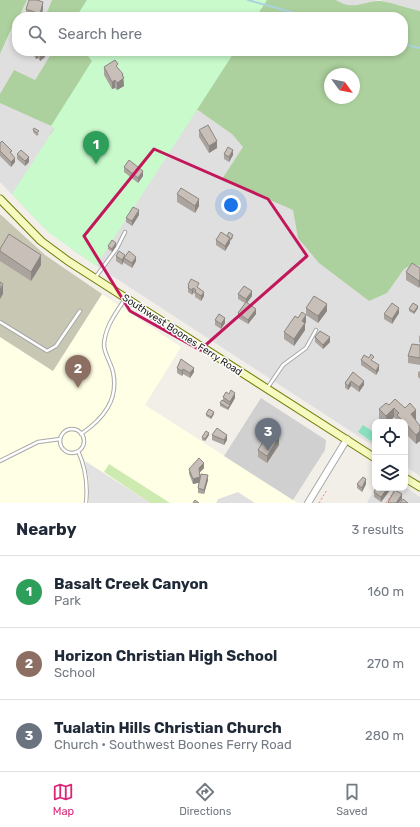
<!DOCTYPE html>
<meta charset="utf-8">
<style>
:root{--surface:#fff;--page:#f2f2f3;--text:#1f2937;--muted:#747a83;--line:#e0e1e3;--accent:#db2777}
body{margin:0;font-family:Rubik,sans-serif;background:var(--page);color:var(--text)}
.controls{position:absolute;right:12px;bottom:12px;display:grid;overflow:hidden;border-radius:8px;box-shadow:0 2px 6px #0003}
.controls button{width:36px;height:36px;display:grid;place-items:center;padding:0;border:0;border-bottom:1px solid var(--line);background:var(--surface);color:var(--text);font:20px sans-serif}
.compass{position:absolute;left:324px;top:68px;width:36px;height:36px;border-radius:50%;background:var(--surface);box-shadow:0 2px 6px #0003;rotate:123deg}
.you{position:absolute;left:231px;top:205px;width:14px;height:14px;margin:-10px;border:3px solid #fff;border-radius:50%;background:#1a73e8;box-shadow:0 0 0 6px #1a73e833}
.badge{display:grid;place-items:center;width:26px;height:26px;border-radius:50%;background:var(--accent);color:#fff;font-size:13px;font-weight:700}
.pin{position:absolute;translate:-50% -33px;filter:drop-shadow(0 1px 2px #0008)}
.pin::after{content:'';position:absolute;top:21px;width:14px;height:12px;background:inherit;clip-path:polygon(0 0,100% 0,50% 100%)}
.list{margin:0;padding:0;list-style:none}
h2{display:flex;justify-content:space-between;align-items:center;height:52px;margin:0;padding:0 16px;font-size:17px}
h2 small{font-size:13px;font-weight:400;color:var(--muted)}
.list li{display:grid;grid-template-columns:26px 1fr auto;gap:12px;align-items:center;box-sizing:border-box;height:72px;padding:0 16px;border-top:1px solid var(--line)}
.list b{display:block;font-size:15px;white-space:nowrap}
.list p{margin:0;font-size:13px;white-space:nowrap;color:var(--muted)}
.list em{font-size:13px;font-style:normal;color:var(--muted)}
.icon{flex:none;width:22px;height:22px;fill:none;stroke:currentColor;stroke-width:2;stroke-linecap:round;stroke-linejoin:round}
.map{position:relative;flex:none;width:420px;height:503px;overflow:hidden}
.search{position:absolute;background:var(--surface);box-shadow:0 2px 6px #0003;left:12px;right:12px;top:12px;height:44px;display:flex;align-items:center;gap:10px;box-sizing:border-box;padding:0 14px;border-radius:16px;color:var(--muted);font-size:15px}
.sheet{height:268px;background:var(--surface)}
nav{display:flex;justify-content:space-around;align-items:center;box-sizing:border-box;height:56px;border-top:1px solid var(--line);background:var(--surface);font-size:11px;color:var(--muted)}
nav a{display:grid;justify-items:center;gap:2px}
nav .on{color:var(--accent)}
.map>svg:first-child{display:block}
.residential{fill:#e0dfdf}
.education{fill:#ffffe5}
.religious{fill:#d0d0d0}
.construction{fill:#c7c7b4}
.grass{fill:#cdebb0}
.forest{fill:#add19e;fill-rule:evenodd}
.park{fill:#c8facc}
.pitch{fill:#88e0be}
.parking{fill:#e2e2e2}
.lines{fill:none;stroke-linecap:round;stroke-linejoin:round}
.stream{stroke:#aad3df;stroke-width:2}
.service-casing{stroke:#a9a9a9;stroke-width:4.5}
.tertiary-casing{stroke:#a9a9a9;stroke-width:8}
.secondary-casing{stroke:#707d05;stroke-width:9}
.path{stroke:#fa8072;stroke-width:1;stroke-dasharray:2 2;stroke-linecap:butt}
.service{stroke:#fff;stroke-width:2.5}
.tertiary{stroke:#fff;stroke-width:6}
.secondary{stroke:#f7fabf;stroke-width:7}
.wall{fill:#aba49e}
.shaded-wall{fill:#8b8681}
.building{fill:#c7bfb8;stroke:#8b8681}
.marked{fill:none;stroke:#c2185b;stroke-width:3;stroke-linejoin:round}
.labels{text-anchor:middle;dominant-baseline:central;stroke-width:3;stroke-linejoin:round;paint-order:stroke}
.street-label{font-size:10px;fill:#222;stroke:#fff}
</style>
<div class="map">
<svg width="420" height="503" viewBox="0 0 420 503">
<rect width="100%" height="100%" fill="#f2efe9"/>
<path class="residential" d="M27 0H52L45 17H19Z
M336 0H420V11L379 0 355 6H345Z
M17 20V51H49L51 54 17 109 54 128 192 106 420 261V476L405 466V422H375V447L77 253 45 229 0 182V54Z
M405 487 420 497V503H367L375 488Z
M238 492 255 503H216L218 499Z"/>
<path class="education" d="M102 294 181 347 145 405 298 503H255L238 492 218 499 216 503H0V337L53 371Z"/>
<path class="religious" d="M261 398 326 440 325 450 293 500 224 456Z"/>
<path class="construction" d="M0 214 45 255 102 294 53 371 0 337Z"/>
<path class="grass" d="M109 464 170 503H150L104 472Z"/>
<path class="forest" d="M0 0H27L19 17H17L0 54Z
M52 0H336C355 12 363 0 381 1 394 3 407 8 420 11V266L413 264 404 269 387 293 369 301 319 263 298 238 293 210 222 179 243 147 232 134 192 106 119 114 50 135 54 128 51 126 0 103V94L14 70 35 80 51 54 49 51H403V17H45ZM330 74H354V98H330Z"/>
<path class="park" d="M87 0H267L256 17H76Z
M84 51H235L96 266 48 232 12 194 54 129 51 126 92 61Z"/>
<path class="pitch" d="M363 425 375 433V444L358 432Z"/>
<path class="parking" d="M85 461 149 502 148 503H89V480Z"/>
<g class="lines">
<path class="stream" d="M248 0 309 17
M403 44 420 48"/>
<defs>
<path id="service" d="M95 278 117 248 125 232
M0 322 47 351 56 346 80 311
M268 387 283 365 306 348 316 330
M60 441a12 12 0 1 1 24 0a12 12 0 1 1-24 0Z
M81 434C103 419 119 400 113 372 111 363 105 355 104 346 104 328 116 313 125 299
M78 451C86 468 88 484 86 503
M0 461 38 442 60 439"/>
<path id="tertiary" d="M308 503 347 439"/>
<path id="secondary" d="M0 199 41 241 68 261 375 458
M405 478 420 487"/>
</defs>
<use href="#service" class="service-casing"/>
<use href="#tertiary" class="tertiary-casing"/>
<use href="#secondary" class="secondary-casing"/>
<path class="path" d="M319 503 327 490
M386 503 396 488"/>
<use href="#service" class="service"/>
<use href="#tertiary" class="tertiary"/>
<use href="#secondary" class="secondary"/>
</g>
<path class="wall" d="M26 9H43L41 17H29L26 16Z
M15 20H17V31L16 32Z
M31 51H45V57L40 61 38 58 36 59Z
M104 67 118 68 123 78 124 86 117 90 115 88 112 89 104 75Z
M33 130 39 134 37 136 33 132Z
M199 130 217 148 209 153 199 137Z
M0 143 12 154 15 162 11 167 0 156Z
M17 154 29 162 25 166 17 159Z
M224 154 233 155 229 162 224 159Z
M124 167 143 176 138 183 124 172Z
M177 194 199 206 195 213 177 202Z
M139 215 132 226 126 222V218Z
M227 236 233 237 231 241 230 240V243L225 251 216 245V240Z
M108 246H116L112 252 108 249Z
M0 249 41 265 31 281 0 261Z
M116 256 125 257 136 261 132 268 124 263V261L122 265 116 261Z
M420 268 419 288 406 280V272Z
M188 285 199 288 204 296 201 301 195 297V294L193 293 192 295 188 292Z
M238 294 252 296 247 303 256 314 248 324 238 318V313L245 303 238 299Z
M306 308 327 311 318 323 306 315Z
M418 308 414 314 409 311V309Z
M399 313 392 324 384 319V314Z
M298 318 306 322 305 324V330L294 346 284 339V332Z
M215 320 225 323 221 329 215 325Z
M420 335V343L419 342V337Z
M315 337 330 342 323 349 315 342Z
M420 345V365L408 363V356Z
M181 359 194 372 190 378 183 374 182 376 177 373V368Z
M361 360 374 362 379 370 376 375 361 365Z
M420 371V379L418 377V372Z
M353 372 364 385 359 392 351 386 348 390 345 388V383Z
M223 397 235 398 228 410 220 406V403L223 400Z
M389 405 416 419 415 420 420 426V441L416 444 405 433V422H397V420L394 417 389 422H383L379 419V409Z
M206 414H214L211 419 206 416Z
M209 435 205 441 202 440V437Z
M212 435 227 440 224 445 212 440Z
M279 445 267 463 258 457V450Z
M204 468 199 473 200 478 208 480 204 494 198 493V488L199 483 193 484 189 474V469Z
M357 484H366L362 492 357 488Z
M390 488V490L381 502 374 497V492Z"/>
<path class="shaded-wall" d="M43 2V9L41 17H40V14Z
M37 51H38V58L36 59V52Z
M44 51H45V57L40 61V54Z
M123 74 124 86 117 90V83L122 75Z
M115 80V88L112 89V82Z
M217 141V148L209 153V146Z
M233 150V155L229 162V157Z
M29 157V162L25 166V161Z
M15 158V162L11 167V162Z
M143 171V176L138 183V178Z
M199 199V206L195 213V206Z
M139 210V215L132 226V221Z
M230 238V243L225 251V246Z
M116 243V246L112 252V249Z
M41 255V265L31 281V272Z
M125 255V259L124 258V261L122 265V260Z
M136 257V261L132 268V263Z
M420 279V286L419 288V281Z
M3 284V294L0 299V290Z
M193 288V293L192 295V290Z
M252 291V296L246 304V299Z
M204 292V296L201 301V296Z
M327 304V311L318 323V316Z
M418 306V308L414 314V312Z
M399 308V313L392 324V319Z
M256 309V314L248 324V320Z
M306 315V322L305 324V330L294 346V339L302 321Z
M225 318V323L221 329V324Z
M330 337V342L323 349V345Z
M379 365V370L376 375V371Z
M194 368V372L190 378V373Z
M183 369V374L182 376V371Z
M351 381V386L348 390V386Z
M364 381V385L359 392V387Z
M235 393V398L228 410V408L230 405V402Z
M394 408V417L389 422H386V416Z
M416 410V419L411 424V414Z
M214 412V414L211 419V417Z
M420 431V441L416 444V435Z
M209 433V435L205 441V439Z
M227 435V440L224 445V440Z
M279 438V445L267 463V456Z
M204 463V468L199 473V468Z
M208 475V480L204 494V490Z
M200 477V482L193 484V479Z
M366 479V484L362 492V488Z
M388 488H390V490L381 502V497Z
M402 494V499L399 503H396Z"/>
<path class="building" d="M29 0H37L43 2 40 14 26 9Z
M15 20H17V26L16 27Z
M38 51H44L40 54Z
M115 60 118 64 116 66 123 74 122 75 124 78 117 83 115 80 112 82 104 67Z
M208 125 217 141 209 146 199 130Z
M34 128 39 131 37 133 33 130Z
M2 141 12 151 10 152 15 158 11 162 0 151V143Z
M228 147 233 150 229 157 224 154Z
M21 150 29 157 25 161 17 154Z
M129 160 143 171 138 178 124 167Z
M181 188 199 199 195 206 177 194Z
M133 207 139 210 132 221 126 218Z
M221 232 230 238 225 246 216 240Z
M229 232 233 235 231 239 227 236Z
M9 234 41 255 31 272 0 251V249Z
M112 240 116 243 112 249 108 246Z
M119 251 125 255 122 260 116 256Z
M129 251 136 257 132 263 124 258Z
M412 263 420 268V279L419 281 406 272Z
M191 279 199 283 197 287 204 292 201 296 195 292 196 290 193 288 192 290 188 288 189 286 188 285Z
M0 282 3 284 0 290Z
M244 286 252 291 246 299 238 294Z
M314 296 327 304 318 316 306 308Z
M246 302 256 309 248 320 238 313Z
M392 303 399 308 392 319 384 314Z
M413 303 418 306 414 312 409 309Z
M302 312 306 315 302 321 305 323 294 339 284 332 295 316 298 318Z
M219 314 225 318 221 324 215 320Z
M320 331 330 337 323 345 315 337Z
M412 344 420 345V358L408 356Z
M371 354 374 357 371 360 379 365 376 371 361 360 364 355 369 358Z
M181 359 194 368 190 373 183 369 182 371 177 368Z
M353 372 364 381 359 387 351 381 348 386 345 383Z
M231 390 235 393 230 402 223 397 226 392 229 394Z
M395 399 405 408 410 403 416 410 411 414 420 426V431L416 435 405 423V422H404L397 415 399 413 394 408 386 416 379 409 386 403 389 405Z
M222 400 230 405 228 408 220 403Z
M209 409 214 412 211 417 206 414Z
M217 428 227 435 224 440 212 435Z
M206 431 209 433 205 439 202 437Z
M269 432 279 438 267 456 258 450Z
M199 458 204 463 199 468 200 477 193 479 189 469Z
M201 474 208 475 204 490 198 488Z
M363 477 366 479 362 488 357 484Z
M376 488H388L381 497 374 492Z
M395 490 402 494 396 503H389L388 502Z
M403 499 408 503H400Z
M195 500 199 503H193Z"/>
<path class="marked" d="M154 149 268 199 307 256 200 350 130 311 84 236Z"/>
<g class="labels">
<g class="street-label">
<text transform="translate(182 335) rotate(33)">Southwest Boones Ferry Road</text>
</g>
</g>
</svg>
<div class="controls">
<button><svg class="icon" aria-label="locate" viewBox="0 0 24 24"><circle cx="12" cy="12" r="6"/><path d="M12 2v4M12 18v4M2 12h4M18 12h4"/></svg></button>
<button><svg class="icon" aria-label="layers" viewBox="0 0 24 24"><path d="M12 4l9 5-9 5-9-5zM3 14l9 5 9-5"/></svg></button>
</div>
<svg class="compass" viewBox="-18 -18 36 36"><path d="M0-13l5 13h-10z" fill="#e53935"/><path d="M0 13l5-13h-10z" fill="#747a83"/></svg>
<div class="you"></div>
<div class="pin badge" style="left:96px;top:164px;background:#2e9e5b">1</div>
<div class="pin badge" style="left:78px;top:388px;background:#8d6e63">2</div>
<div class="pin badge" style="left:268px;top:451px;background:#6b7280">3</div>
<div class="search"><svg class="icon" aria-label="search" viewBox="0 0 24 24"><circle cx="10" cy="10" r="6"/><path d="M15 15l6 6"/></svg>Search here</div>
</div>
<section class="sheet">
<h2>Nearby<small>3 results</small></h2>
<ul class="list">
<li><span class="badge" style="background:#2e9e5b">1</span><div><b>Basalt Creek Canyon</b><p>Park</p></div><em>160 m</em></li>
<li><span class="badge" style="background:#8d6e63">2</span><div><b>Horizon Christian High School</b><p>School</p></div><em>270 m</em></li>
<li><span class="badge" style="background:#6b7280">3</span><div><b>Tualatin Hills Christian Church</b><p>Church · Southwest Boones Ferry Road</p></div><em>280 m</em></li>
</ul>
</section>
<nav>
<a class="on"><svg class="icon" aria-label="map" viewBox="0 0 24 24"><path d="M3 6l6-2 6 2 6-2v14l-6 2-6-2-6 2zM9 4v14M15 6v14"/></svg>Map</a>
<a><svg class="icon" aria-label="directions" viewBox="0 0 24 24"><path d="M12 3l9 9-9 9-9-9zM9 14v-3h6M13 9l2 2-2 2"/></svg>Directions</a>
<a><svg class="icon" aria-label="saved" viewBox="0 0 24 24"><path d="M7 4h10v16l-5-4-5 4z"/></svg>Saved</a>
</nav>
